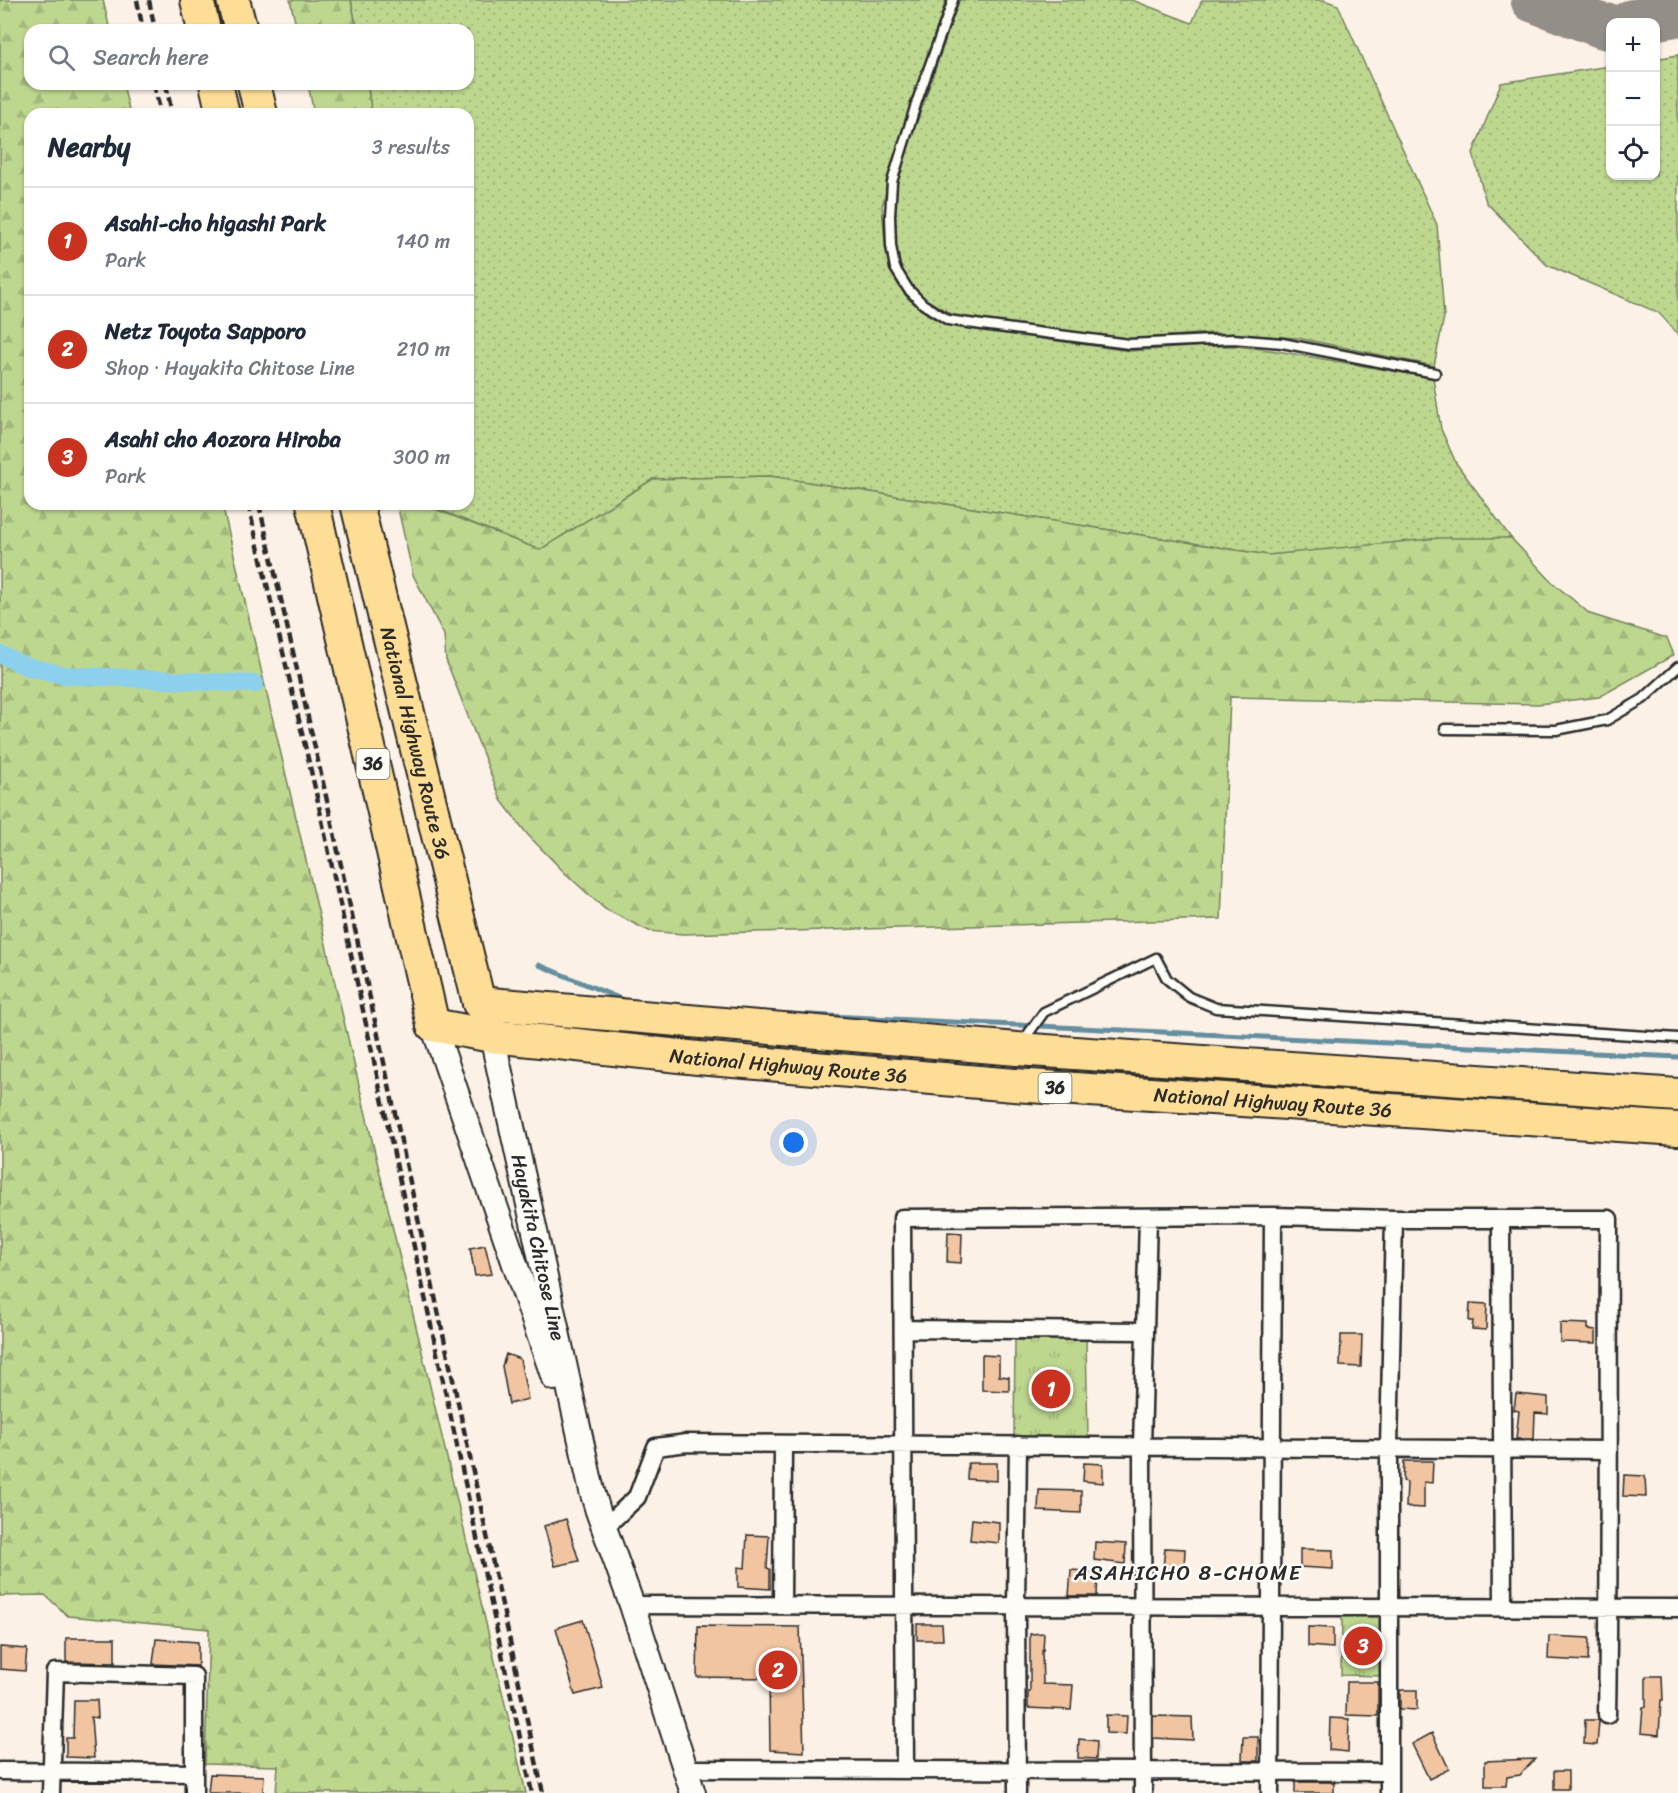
<!DOCTYPE html>
<meta charset="utf-8">
<style>
:root{--surface:#fff;--page:#f2f2f3;--text:#1f2937;--muted:#747a83;--line:#e0e1e3;--accent:#c8321e}
body{margin:0;font-family:Sriracha,sans-serif;background:var(--page);color:var(--text)}
.controls{position:absolute;right:18px;top:18px;display:grid;overflow:hidden;border-radius:12px;box-shadow:0 2px 4px #0004}
.controls button{width:54px;height:54px;display:grid;place-items:center;padding:0;border:0;border-bottom:2px solid var(--line);background:var(--surface);color:var(--text);font:30px sans-serif}
.you{position:absolute;left:794px;top:1143px;width:21px;height:21px;margin:-15px;border:4px solid #fff;border-radius:50%;background:#1a73e8;box-shadow:0 0 0 9px #1a73e833}
.badge{display:grid;place-items:center;width:39px;height:39px;border-radius:50%;background:var(--accent);color:#fff;font-size:20px;font-weight:700}
.pin{position:absolute;translate:-50% -50%;border:3px solid #fff;box-shadow:0 2px 6px #0006}
.list{margin:0;padding:0;list-style:none}
h2{display:flex;justify-content:space-between;align-items:center;height:78px;margin:0;padding:0 24px;font-size:26px}
h2 small{font-size:20px;font-weight:400;color:var(--muted)}
.list li{display:grid;grid-template-columns:39px 1fr auto;gap:18px;align-items:center;box-sizing:border-box;height:108px;padding:0 24px;border-top:2px solid var(--line)}
.list b{display:block;font-size:22px;white-space:nowrap}
.list p{margin:0;font-size:20px;white-space:nowrap;color:var(--muted)}
.list em{font-size:20px;font-style:normal;color:var(--muted)}
.icon{flex:none;width:33px;height:33px;fill:none;stroke:currentColor;stroke-width:2;stroke-linecap:round;stroke-linejoin:round}
.map{position:relative;flex:none;width:1678px;height:1793px;overflow:hidden}
.search{position:absolute;background:var(--surface);box-shadow:0 2px 4px #0004;left:24px;top:24px;width:450px;height:66px;display:flex;align-items:center;gap:15px;box-sizing:border-box;padding:0 21px;border-radius:18px;color:var(--muted);font-size:22px}
.panel{position:absolute;background:var(--surface);box-shadow:0 2px 4px #0004;left:24px;top:108px;width:450px;height:402px;border-radius:18px}
.map>svg:first-child{display:block}
.grass{fill:url(#grass-dots);stroke:#74815d;stroke-width:1.5}
.forest{fill:url(#forest-firs);stroke:#74815d;stroke-width:1.5}
.park{fill:url(#park-tufts);stroke:#74815d;stroke-width:1.5}
.lines{fill:none;stroke-linecap:round;stroke-linejoin:round}
.stream{stroke:#658e9f;stroke-width:5}
.canal{stroke:#8cd0ed;stroke-width:18}
.taxiway{stroke:#938e88;stroke-width:45}
.building{fill:#f1c5a1;stroke:#2b2b2b;stroke-width:1.5}
.lane-casing{stroke:#2b2b2b;stroke-width:13}
.street-casing{stroke:#2b2b2b;stroke-width:21}
.secondary-casing{stroke:#2b2b2b;stroke-width:28}
.highway-casing{stroke:#2b2b2b;stroke-width:36}
.lane{stroke:#fdfcf7;stroke-width:8}
.street{stroke:#fdfcf7;stroke-width:16}
.secondary{stroke:#fdfcf7;stroke-width:24}
.highway{stroke:#fedd96;stroke-width:32}
.rail{stroke:#2b2b2b;stroke-width:4.5;stroke-dasharray:9 4.5;stroke-linecap:butt}
.labels{text-anchor:middle;dominant-baseline:central;stroke-width:5;stroke-linejoin:round;paint-order:stroke}
.shield{fill:#fdfcf7;stroke:#6a6a68;stroke-width:1.5}
.shield-label{font-size:18px;font-weight:bold;fill:#2b2b2b}
.street-label{font-size:20px;fill:#2b2b2b;stroke:#fdfcf7}
.neighbourhood-label{font-size:21px;letter-spacing:1.5px;fill:#2b2b2b;stroke:#fdfcf7}
</style>
<div class="map">
<svg width="1678" height="1793" viewBox="0 0 1678 1793">
<defs>
<pattern id="grass-dots" width="8" height="8" patternUnits="userSpaceOnUse" patternTransform="scale(1.5)"><rect width="8" height="8" fill="#bdd78f"/><path d="M2 2h.1M6 6h.1" fill="none" stroke="#a3b97c" stroke-width="1.8" stroke-linecap="round"/></pattern>
<pattern id="forest-firs" width="22" height="20" patternUnits="userSpaceOnUse" patternTransform="scale(1.5)"><rect width="22" height="20" fill="#bdd78f"/><path d="M5 1l3.5 6h-7zM16 11l3.5 6h-7z" fill="#a3b97c"/></pattern>
<pattern id="park-tufts" width="24" height="20" patternUnits="userSpaceOnUse" patternTransform="scale(1.5)"><rect width="24" height="20" fill="#bdd78f"/><path d="M3 7l-1-3M5 7V3M7 7l1-3M15 17l-1-3M17 17v-4M19 17l1-3" fill="none" stroke="#a3b97c"/></pattern>
</defs>
<rect width="100%" height="100%" fill="#fbf1e6"/>
<filter id="ink" filterUnits="userSpaceOnUse"><feTurbulence type="fractalNoise" baseFrequency=".0167" numOctaves="2"/><feDisplacementMap in="SourceGraphic" scale="12" xChannelSelector="R" yChannelSelector="G"/><feConvolveMatrix kernelMatrix="1 2 1 2 8 2 1 2 1" color-interpolation-filters="sRGB"/></filter>
<g filter="url(#ink)">
<path class="grass" d="M351 0H946L893 166 882 206 885 243 892 274 908 299 932 317 956 327 1130 351 1208 346H1236L1277 351 1433 378 1441 429 1456 463 1511 538 1268 555 770 476 653 479 540 550 432 507 431 504H468V114H372L367 84H468V30H357Z
M959 0H1132L1192 23 1202 0H1324L1338 5 1437 225 1444 317 1434 366 1298 338 1212 333 1130 339 1066 333 957 317 920 297 899 272 893 231 895 186Z
M1678 55V334L1659 313 1547 265 1486 202 1473 153 1501 83 1610 66V176H1656V59Z"/>
<path class="forest" d="M0 0H103L110 30H30V84H123L130 114H30V504H222L526 1793H276L278 1766 205 1764 209 1629 68 1616 45 1595 0 1596Z
M290 0H351L357 30H297Z
M308 84H367L372 114H314Z
M770 476 1268 555 1440 538H1511L1553 583 1590 614 1667 638 1674 655 1599 697 1538 704 1230 697 1221 919 683 934 649 931 605 909 566 874 527 834 501 800 446 660 444 635 413 575 397 504H431L432 508 540 550 653 479Z"/>
<path class="park" d="M1086 1339 1088 1439 1014 1438 1015 1340Z
M1342 1616H1385V1676L1341 1675Z"/>
<g class="lines">
<path class="stream" d="M539 965 626 1001
M790 1014 1678 1057"/>
<path class="canal" d="M0 654 25 666 64 675 255 684"/>
<path class="taxiway" d="M1533 0 1605 27 1610 26
M1631 22 1678 14"/>
</g>
<path class="building" d="M948 1232 962 1233 961 1263 947 1262Z
M485 1245 492 1274 475 1276 470 1248Z
M1470 1303 1487 1304 1486 1330 1472 1329 1473 1321H1469Z
M1560 1323 1588 1324V1329L1596 1330V1343L1560 1342Z
M1341 1335H1362L1361 1367 1340 1366Z
M506 1354 520 1359 528 1399 509 1404 502 1366Z
M982 1355 999 1356V1376L1009 1377V1391L982 1390Z
M1516 1394 1548 1397V1414L1535 1413 1534 1439H1516L1519 1411 1514 1410Z
M1404 1461H1433L1432 1483 1424 1482V1508L1406 1507 1407 1482 1403 1481Z
M968 1463H997V1481L967 1479Z
M1084 1463 1103 1464V1483L1083 1481Z
M1624 1475 1645 1476 1646 1497 1623 1496Z
M1039 1490 1081 1491V1513L1038 1511Z
M566 1519 579 1561 555 1566 544 1526Z
M972 1519 999 1522V1543L970 1540Z
M747 1535 769 1536 767 1568 770 1569V1589L738 1587V1567L745 1568Z
M1095 1542 1126 1544 1125 1564 1094 1560Z
M1165 1548 1185 1549 1184 1569 1163 1568Z
M1300 1549 1333 1550V1569L1300 1567Z
M1071 1570 1098 1572 1097 1596H1069Z
M583 1620 603 1688 575 1695 556 1628Z
M917 1624H942L943 1640H917Z
M698 1626 800 1627 804 1752 770 1750 769 1678 697 1677Z
M1308 1627 1333 1628V1648L1308 1646Z
M1044 1633 1043 1651H1042L1043 1684 1073 1685 1071 1710 1028 1708V1692H1030V1634Z
M1549 1636 1589 1638 1588 1661 1548 1659Z
M66 1638H115V1663L66 1662Z
M156 1639 198 1642V1666L153 1664Z
M0 1647 27 1649 25 1671 0 1669Z
M1646 1676H1662L1663 1700H1661L1659 1735 1641 1733 1643 1707H1646Z
M1347 1682H1378V1716L1346 1715Z
M1400 1690H1417V1710L1400 1709Z
M74 1700H97L98 1718 91 1717 94 1758 66 1757V1738H73Z
M1106 1715 1127 1716 1126 1734 1106 1733Z
M1153 1716 1192 1717 1193 1740 1153 1738Z
M1330 1718 1349 1719 1348 1752 1329 1750Z
M1585 1720H1598L1599 1721 1597 1745 1584 1744Z
M1432 1733 1449 1769 1429 1779 1412 1744Z
M1243 1737H1258V1761H1242Z
M1079 1739 1097 1741 1096 1759 1078 1758Z
M1535 1759 1520 1775 1507 1777 1506 1786H1485V1761Z
M1554 1771H1568V1789H1554Z
M210 1774 264 1776 263 1793H208Z
M1295 1782H1334V1793H1295Z"/>
<g class="lines">
<defs>
<path id="lane" d="M953 0 917 101 892 182 890 216 891 246 895 268 908 289 923 304 948 320 982 325 1129 344 1233 339 1282 343 1435 373
M1445 729 1556 730 1607 720 1643 699 1678 667
M1023 1041 1044 1012 1156 958 1167 979 1189 997 1216 1008 1678 1038"/>
<path id="street" d="M1501 1219 1503 1607
M903 1329 1145 1331
M604 1528 637 1497 656 1447 687 1443 1607 1450
M632 1605 1678 1608
M782 1605 783 1444
M685 1769 1389 1772
M905 1769 902 1218 1273 1216 1394 1219H1609C1608 1384 1610 1550 1607 1715
M0 1771 194 1773
M51 1793 55 1672 194 1676V1793
M1017 1793 1016 1606 1018 1445
M1143 1793 1142 1447 1148 1217
M1270 1793 1273 1216
M1389 1793V1448L1394 1219"/>
<g id="secondary">
<path id="s1" d="M487 1023 492 1036 592 1491 598 1511 632 1605 693 1793"/>
<path d="M433 1025 554 1378"/>
</g>
<g id="highway">
<path d="M197 0 204 30"/>
<path d="M233 0 241 30"/>
<path d="M216 84 223 114"/>
<path d="M254 84 261 114"/>
<path d="M313 504 433 1025"/>
<path id="s2" d="M357 504 479 1003"/>
<path d="M479 1003 1017 1049 1678 1095"/>
<path id="s3" d="M433 1025 492 1036 698 1058 1014 1085 1678 1129"/>
</g>
</defs>
<use href="#lane" class="lane-casing"/>
<use href="#street" class="street-casing"/>
<use href="#secondary" class="secondary-casing"/>
<use href="#highway" class="highway-casing"/>
<use href="#lane" class="lane"/>
<use href="#street" class="street"/>
<use href="#secondary" class="secondary"/>
<use href="#highway" class="highway"/>
<path class="rail" d="M137 0 143 30
M149 0 155 30
M154 84 161 114
M166 84 172 114
M248 504 315 788 532 1793
M259 504 324 787 543 1793"/>
</g>
</g>
<g class="labels">
<g class="shield">
<rect x="356.5" y="749" width="33" height="30" rx="4.5"/>
<rect x="1038.5" y="1073" width="33" height="30" rx="4.5"/>
</g>
<g class="shield-label">
<text x="373" y="764">36</text>
<text x="1055" y="1088">36</text>
</g>
<g class="street-label">
<text stroke="none"><textPath href="#s2" startOffset="246">National Highway Route 36</textPath></text>
<text stroke="none"><textPath href="#s3" startOffset="358">National Highway Route 36</textPath></text>
<text stroke="none"><textPath href="#s3" startOffset="844">National Highway Route 36</textPath></text>
<text stroke="none"><textPath href="#s1" startOffset="230">Hayakita Chitose Line</textPath></text>
</g>
<g class="neighbourhood-label">
<text x="1188" y="1573">ASAHICHO 8-CHOME</text>
</g>
</g>
</svg>
<div class="controls">
<button>+</button>
<button>−</button>
<button><svg class="icon" aria-label="locate" viewBox="0 0 24 24"><circle cx="12" cy="12" r="6"/><path d="M12 2v4M12 18v4M2 12h4M18 12h4"/></svg></button>
</div>
<div class="you"></div>
<div class="pin badge" style="left:1051px;top:1389px">1</div>
<div class="pin badge" style="left:778px;top:1670px">2</div>
<div class="pin badge" style="left:1363px;top:1646px">3</div>
<div class="search"><svg class="icon" aria-label="search" viewBox="0 0 24 24"><circle cx="10" cy="10" r="6"/><path d="M15 15l6 6"/></svg>Search here</div>
<section class="panel">
<h2>Nearby<small>3 results</small></h2>
<ul class="list">
<li><span class="badge">1</span><div><b>Asahi-cho higashi Park</b><p>Park</p></div><em>140 m</em></li>
<li><span class="badge">2</span><div><b>Netz Toyota Sapporo</b><p>Shop · Hayakita Chitose Line</p></div><em>210 m</em></li>
<li><span class="badge">3</span><div><b>Asahi cho Aozora Hiroba</b><p>Park</p></div><em>300 m</em></li>
</ul>
</section>
</div>
